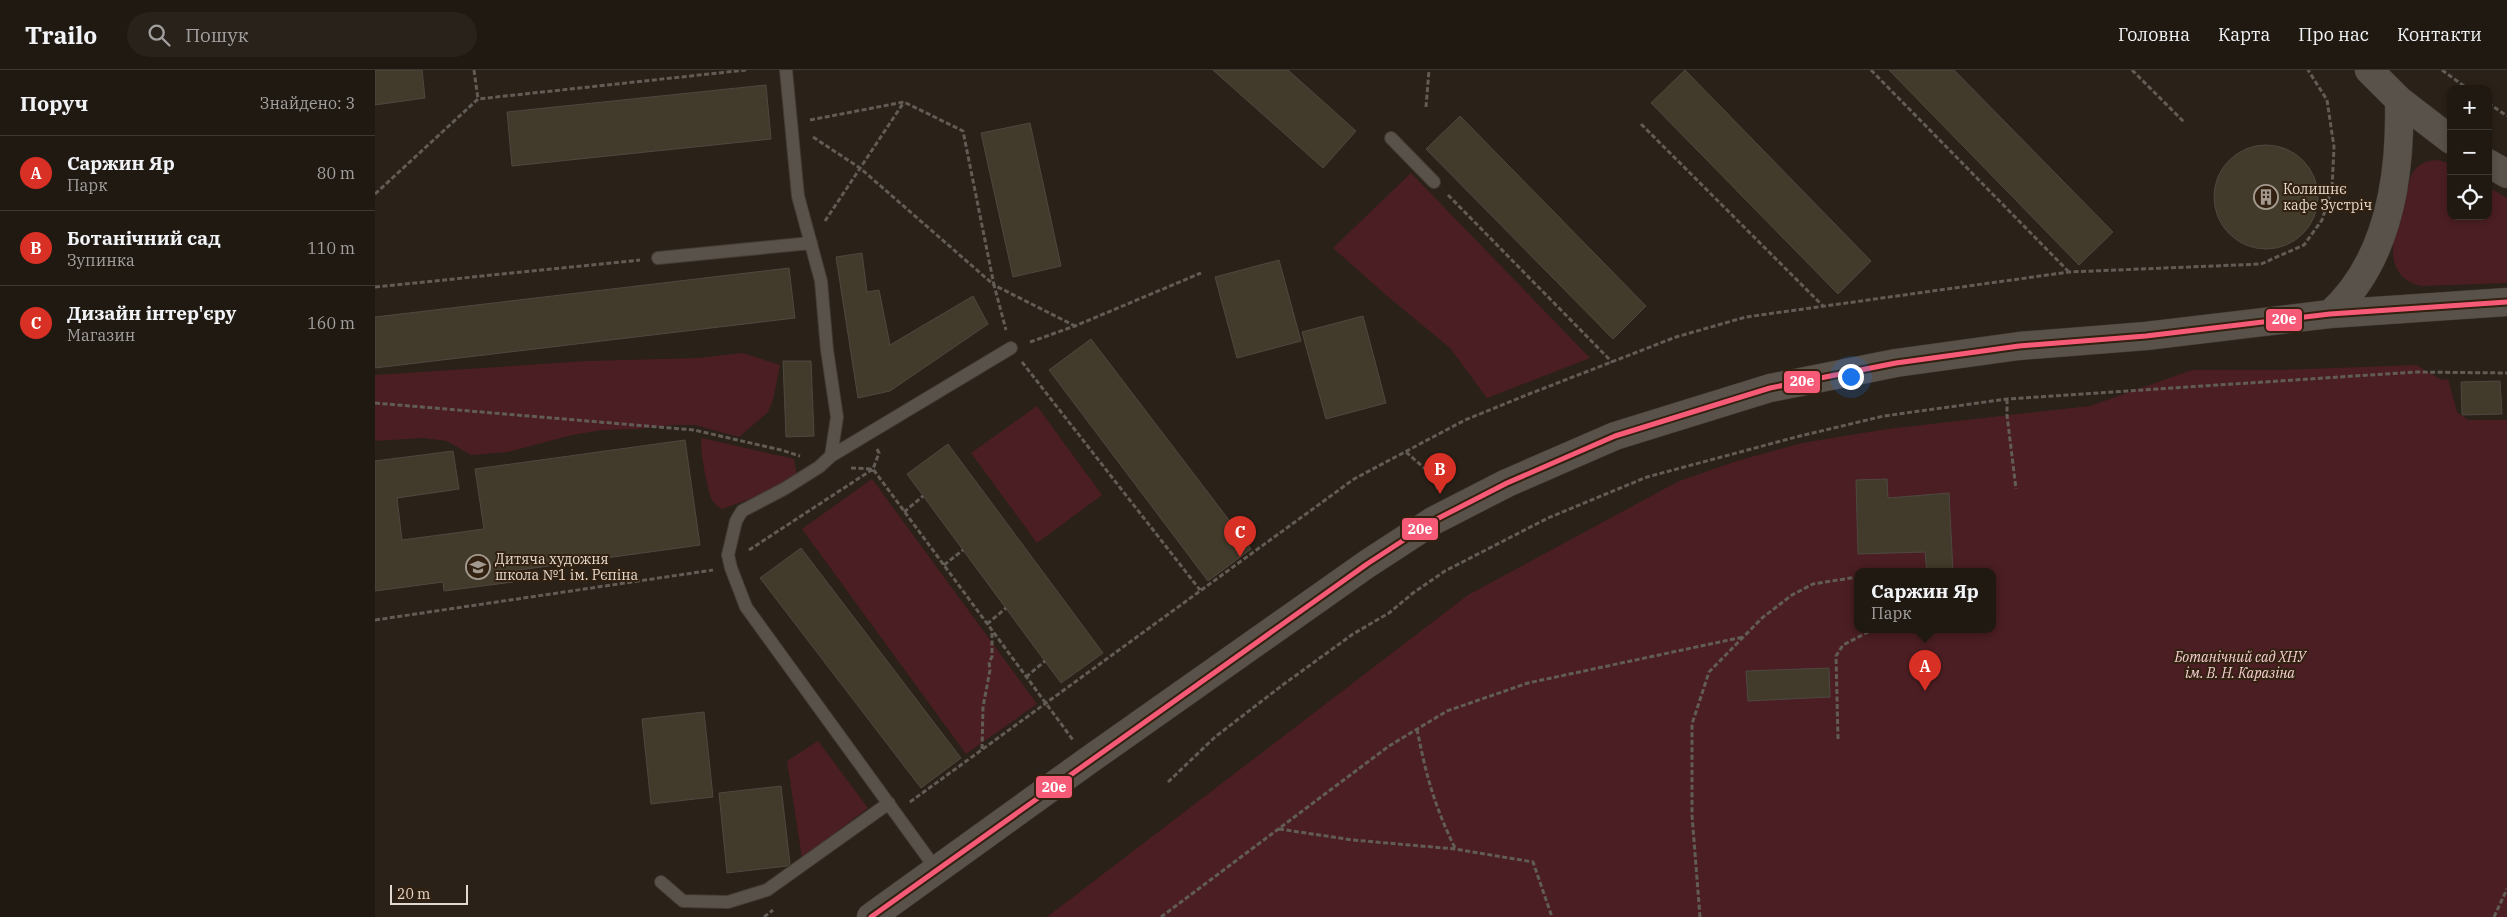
<!DOCTYPE html>
<html lang="uk">
<meta charset="utf-8">
<style>
:root{--surface:#201912;--page:#28221b;--text:#f1f3f6;--muted:#a2a09f;--line:#3d3832;--accent:#d93025}
body{margin:0;font-family:"IBM Plex Serif",serif;background:var(--page);color:var(--text)}
.controls{position:absolute;right:15px;top:15px;display:grid;overflow:hidden;border-radius:10px;box-shadow:0 2px 8px #0003}
.controls button{width:45px;height:45px;display:grid;place-items:center;padding:0;border:0;border-bottom:1px solid var(--line);background:var(--surface);color:var(--text);font:25px sans-serif}
.scale{position:absolute;left:15px;bottom:12px;width:78px;box-sizing:border-box;padding-left:5px;border:2px solid #e4d9ce;border-top:0;font-size:14px;line-height:18px;white-space:nowrap;color:#e4d9ce;-webkit-text-stroke:4px #322110;paint-order:stroke}
.you{position:absolute;left:1475px;top:306px;width:18px;height:18px;margin:-12px;border:4px solid #fff;border-radius:50%;background:#1a73e8;box-shadow:0 0 0 8px #1a73e833}
.badge{display:grid;place-items:center;width:32px;height:32px;border-radius:50%;background:var(--accent);color:#fff;font-size:16px;font-weight:700}
.pin{position:absolute;translate:-50% -41px;filter:drop-shadow(0 1px 2px #0008)}
.pin::after{content:'';position:absolute;top:26px;width:18px;height:15px;background:inherit;clip-path:polygon(0 0,100% 0,50% 100%)}
.popup{position:absolute;left:1479px;top:498px;width:142px;height:65px;box-sizing:border-box;display:grid;place-content:center;border-radius:10px;background:var(--surface);filter:drop-shadow(0 1px 4px #0005);font-size:16px;white-space:nowrap;color:var(--muted)}
.popup b{font-size:19px;color:var(--text)}
.popup::after{content:'';position:absolute;left:50%;top:100%;margin-left:-10px;border:10px solid transparent;border-top-color:var(--surface)}
.list{margin:0;padding:0;list-style:none}
h2{display:flex;justify-content:space-between;align-items:center;height:65px;margin:0;padding:0 20px;font-size:21px}
h2 small{font-size:16px;font-weight:400;color:var(--muted)}
.list li{display:grid;grid-template-columns:32px 1fr auto;gap:15px;align-items:center;box-sizing:border-box;height:75px;padding:0 20px;border-top:1px solid var(--line)}
.list b{display:block;font-size:19px;white-space:nowrap}
.list p{margin:0;font-size:16px;white-space:nowrap;color:var(--muted)}
.list em{font-size:16px;font-style:normal;color:var(--muted)}
.icon{flex:none;width:28px;height:28px;fill:none;stroke:currentColor;stroke-width:2;stroke-linecap:round;stroke-linejoin:round}
.map{position:relative;flex:none;width:2132px;height:847px;overflow:hidden}
header{display:flex;align-items:center;gap:30px;box-sizing:border-box;height:70px;padding:0 25px;background:var(--surface);border-bottom:1px solid var(--line)}
header strong{font-size:24px}
nav{display:flex;gap:28px;margin-inline-start:auto;font-size:18px}
.search{width:350px;height:45px;background:var(--page);display:flex;align-items:center;gap:12px;box-sizing:border-box;padding:0 18px;border-radius:28px;color:var(--muted);font-size:19px}
main{display:flex}
aside{flex:1;background:var(--surface)}
.map>svg:first-child{display:block}
.green{fill:#4b1e23;fill-rule:evenodd}
.building{fill:#423b2c;stroke:#4e4840}
.lines{fill:none;stroke-linecap:round;stroke-linejoin:round}
.service-casing{stroke:#443c35;stroke-width:14}
.tertiary-casing{stroke:#443c35;stroke-width:29}
.path{stroke:#625c56;stroke-width:3;stroke-dasharray:5 2.5;stroke-linecap:butt}
.service{stroke:#59524b;stroke-width:12}
.tertiary{stroke:#59524b;stroke-width:28}
.bus-1-casing{stroke:#322110;stroke-width:9}
.bus-1{stroke:#f75a77;stroke-width:5}
.labels{text-anchor:middle;dominant-baseline:central;stroke-width:4;stroke-linejoin:round;paint-order:stroke}
.poi-label{font-size:14px;fill:#e4d9ce;stroke:#322110;text-anchor:start}
.park-label{font-size:14px;font-style:italic;fill:#f6cfd2;stroke:#322110}
.line-badge{stroke:#322110;stroke-width:2}
.badge-label{font-size:14px;text-anchor:middle;font-weight:bold;fill:#fff}
</style>
<header>
<strong>Trailo</strong>
<div class="search"><svg class="icon" aria-label="search" viewBox="0 0 24 24"><circle cx="10" cy="10" r="6"/><path d="M15 15l6 6"/></svg>Пошук</div>
<nav><a>Головна</a><a>Карта</a><a>Про нас</a><a>Контакти</a></nav>
</header>
<main>
<aside>
<h2>Поруч<small>Знайдено: 3</small></h2>
<ul class="list">
<li><span class="badge">A</span><div><b>Саржин Яр</b><p>Парк</p></div><em>80 m</em></li>
<li><span class="badge">B</span><div><b>Ботанічний сад</b><p>Зупинка</p></div><em>110 m</em></li>
<li><span class="badge">C</span><div><b>Дизайн інтер'єру</b><p>Магазин</p></div><em>160 m</em></li>
</ul>
</aside>
<div class="map">
<svg width="2132" height="847" viewBox="0 0 2132 847">
<rect width="100%" height="100%" fill="#2a2118"/>
<path class="green" d="M2063 90 2076 94V146H2113V117L2132 128V213L2046 216C1995 204 2027 139 2036 106 2042 94 2049 91 2063 90Z
M1036 103 1215 288 1112 328 1075 278 1011 225 958 178Z
M368 283 405 295 398 330 393 342 364 367 320 355H296L263 359 227 360 197 365 133 382 96 385 72 371 48 368 0 371V305L213 291 323 288Z
M2041 295 2067 310 2073 309 2082 342 2093 350H2132V847H672L1093 525 1304 411 1362 391 1427 373 1512 359 1715 336 1817 300H1904ZM1482 502H1618V560H1482Z
M662 336 727 425 662 473 596 383Z
M327 368 419 389 422 407 391 423 347 439C342 436 339 434 336 428 333 420 323 374 327 368Z
M497 409 662 634 591 684 427 459Z
M443 671 493 738 427 788 412 691Z"/>
<path class="building" d="M0 0H47L50 28 0 35Z
M838 0H913L981 61 948 98Z
M1310 0 1496 191 1463 224 1276 33Z
M1514 0H1579L1738 162 1704 195Z
M391 15 396 69 137 96 132 42Z
M1085 46 1271 236 1238 269 1051 79Z
M655 53 686 196 638 207 606 63Z
M1839 127a52 52 0 1 1 104 0a52 52 0 1 1-104 0Z
M487 183 492 222 504 220 515 275 598 226 613 254 515 321 483 328 461 187Z
M904 190 926 271 862 288 840 207Z
M414 198 420 248 0 298V247Z
M988 246 1011 333 951 349 927 262Z
M716 269 876 479 833 511 674 300Z
M408 291H436L439 366 411 367Z
M2125 311 2127 344 2087 345 2086 312Z
M310 370 325 475 137 501 138 512 69 521 68 512 0 521V391L78 381 84 419 22 428 27 470 109 459 100 399Z
M573 374 728 583 686 613 532 404Z
M1512 409 1513 428 1574 423 1578 502H1552L1550 482 1483 484 1481 410Z
M426 478 586 688 546 718 385 508Z
M1454 598 1455 627 1373 631 1371 601Z
M329 642 338 727 276 734 267 649Z
M406 716 415 794 412 796 352 803 344 723Z"/>
<g class="lines">
<defs>
<path id="service" d="M411 0 423 126 446 211 452 280 462 347 456 386 444 397 409 419 367 441 361 451 353 485 356 498 371 537 561 799
M1016 68 1059 112
M283 188 436 173
M456 386 636 278
M286 812 308 831 353 832 392 820 514 733"/>
<path id="tertiary" d="M1994 0 2024 30 2076 70
M2113 93 2132 104
M1955 244C2014 191 2026 106 2024 30
M496 847 714 690 992 494 1058 451 1132 413 1240 366 1395 318 1521 293 1644 276 1771 266 1955 244 2132 232"/>
</defs>
<use href="#service" class="service-casing"/>
<use href="#tertiary" class="tertiary-casing"/>
<path class="path" d="M99 0 103 29
M1496 0 1693 201
M1757 0 1809 52
M2067 0 2093 19
M2113 33 2132 46
M1051 37 1054 0
M435 50 529 32 588 61 619 215 700 256
M1266 54 1448 236
M438 67 485 98 619 215 631 260
M0 124 103 29 371 0
M1073 125 1237 292
M450 151 529 32
M0 217 265 190
M655 272 700 256 826 203
M647 292 825 520
M1632 329V345L1641 419
M0 333 319 360 406 380 425 386
M502 379 504 383 498 399 698 670
M1031 382 1056 404 1063 419
M476 398 497 399
M529 442 548 426
M374 480 498 399
M569 495 588 480
M0 550 338 500
M612 554 631 538
M651 607 670 591
M1042 659C1051 705 1059 735 1080 778
M1463 669 1461 586 1468 575 1497 560
M607 679 608 637 615 600 614 592 617 587V560
M793 712 840 667 909 614 978 564 1014 543 1038 523 1070 501 1173 448 1272 407 1421 367 1509 346 1632 329 2040 302 2132 303
M535 732 979 409 1090 350 1154 324 1301 267 1371 247 1694 202 1886 194 1929 175 1947 150 1957 118 1959 77 1952 30 1933 0
M904 759 978 770 1080 779 1158 792 1177 847
M389 847 398 840
M786 847 1014 676 1072 641 1153 613 1368 567
M1325 847 1317 745V654L1334 602 1387 548 1417 525 1438 514 1482 507
M2119 847 2132 819"/>
<use href="#service" class="service"/>
<use href="#tertiary" class="tertiary"/>
<defs>
<path id="bus-1" d="M496 847 992 494 1058 451 1132 413 1240 366 1395 318 1521 293 1644 276 1771 266 1955 244 2132 232"/>
</defs>
<use href="#bus-1" class="bus-1-casing"/>
<use href="#bus-1" class="bus-1"/>
</g>
<defs>
<symbol id="building-ring" viewBox="-11 -11 22 22"><circle r="9.5" fill="#322110" stroke="#a3998e" stroke-width="1.5"/><path d="M-4-6H4V6H1V3H-1V6H-4ZM-2.5-4.3h1.7v1.8h-1.7ZM.8-4.3h1.7v1.8H.8ZM-2.5-1h1.7V.8h-1.7ZM.8-1h1.7V.8H.8Z" fill="#a3998e"/></symbol>
<symbol id="school-ring" viewBox="-11 -11 22 22"><circle r="9.5" fill="#322110" stroke="#a3998e" stroke-width="1.5"/><path d="M0-5L7-2L0 1L-7-2ZM-4 1L0 2.5L4 1V4Q0 6-4 4Z" fill="#a3998e"/></symbol>
</defs>
<g fill-rule="evenodd">
<use href="#building-ring" x="1877" y="113" width="28" height="28"/>
<use href="#school-ring" x="89" y="483" width="28" height="28"/>
</g>
<g class="labels">
<g class="poi-label">
<text x="1908" y="119">Колишнє<tspan x="1908" dy="16">кафе Зустріч</tspan></text>
<text x="120" y="489">Дитяча художня<tspan x="120" dy="16">школа №1 ім. Рєпіна</tspan></text>
</g>
<g class="park-label">
<text x="1865" y="587">Ботанічний сад ХНУ<tspan x="1865" dy="16">ім. В. Н. Каразіна</tspan></text>
</g>
</g>
<g class="line-badge">
<rect x="1890" y="238" width="38" height="24" rx="5" fill="#f75a77"/>
<rect x="1408" y="300" width="38" height="24" rx="5" fill="#f75a77"/>
<rect x="1026" y="447" width="38" height="24" rx="5" fill="#f75a77"/>
<rect x="660" y="705" width="38" height="24" rx="5" fill="#f75a77"/>
</g>
<g class="badge-label">
<text x="1909" y="254">20е</text>
<text x="1427" y="316">20е</text>
<text x="1045" y="464">20е</text>
<text x="679" y="722">20е</text>
</g>
</svg>
<div class="controls">
<button>+</button>
<button>−</button>
<button><svg class="icon" aria-label="locate" viewBox="0 0 24 24"><circle cx="12" cy="12" r="6"/><path d="M12 2v4M12 18v4M2 12h4M18 12h4"/></svg></button>
</div>
<div class="scale">20 m</div>
<div class="you"></div>
<div class="pin badge" style="left:1550px;top:621px">A</div>
<div class="popup"><b>Саржин Яр</b>Парк</div>
<div class="pin badge" style="left:1065px;top:424px">B</div>
<div class="pin badge" style="left:865px;top:487px">C</div>
</div>
</main>
